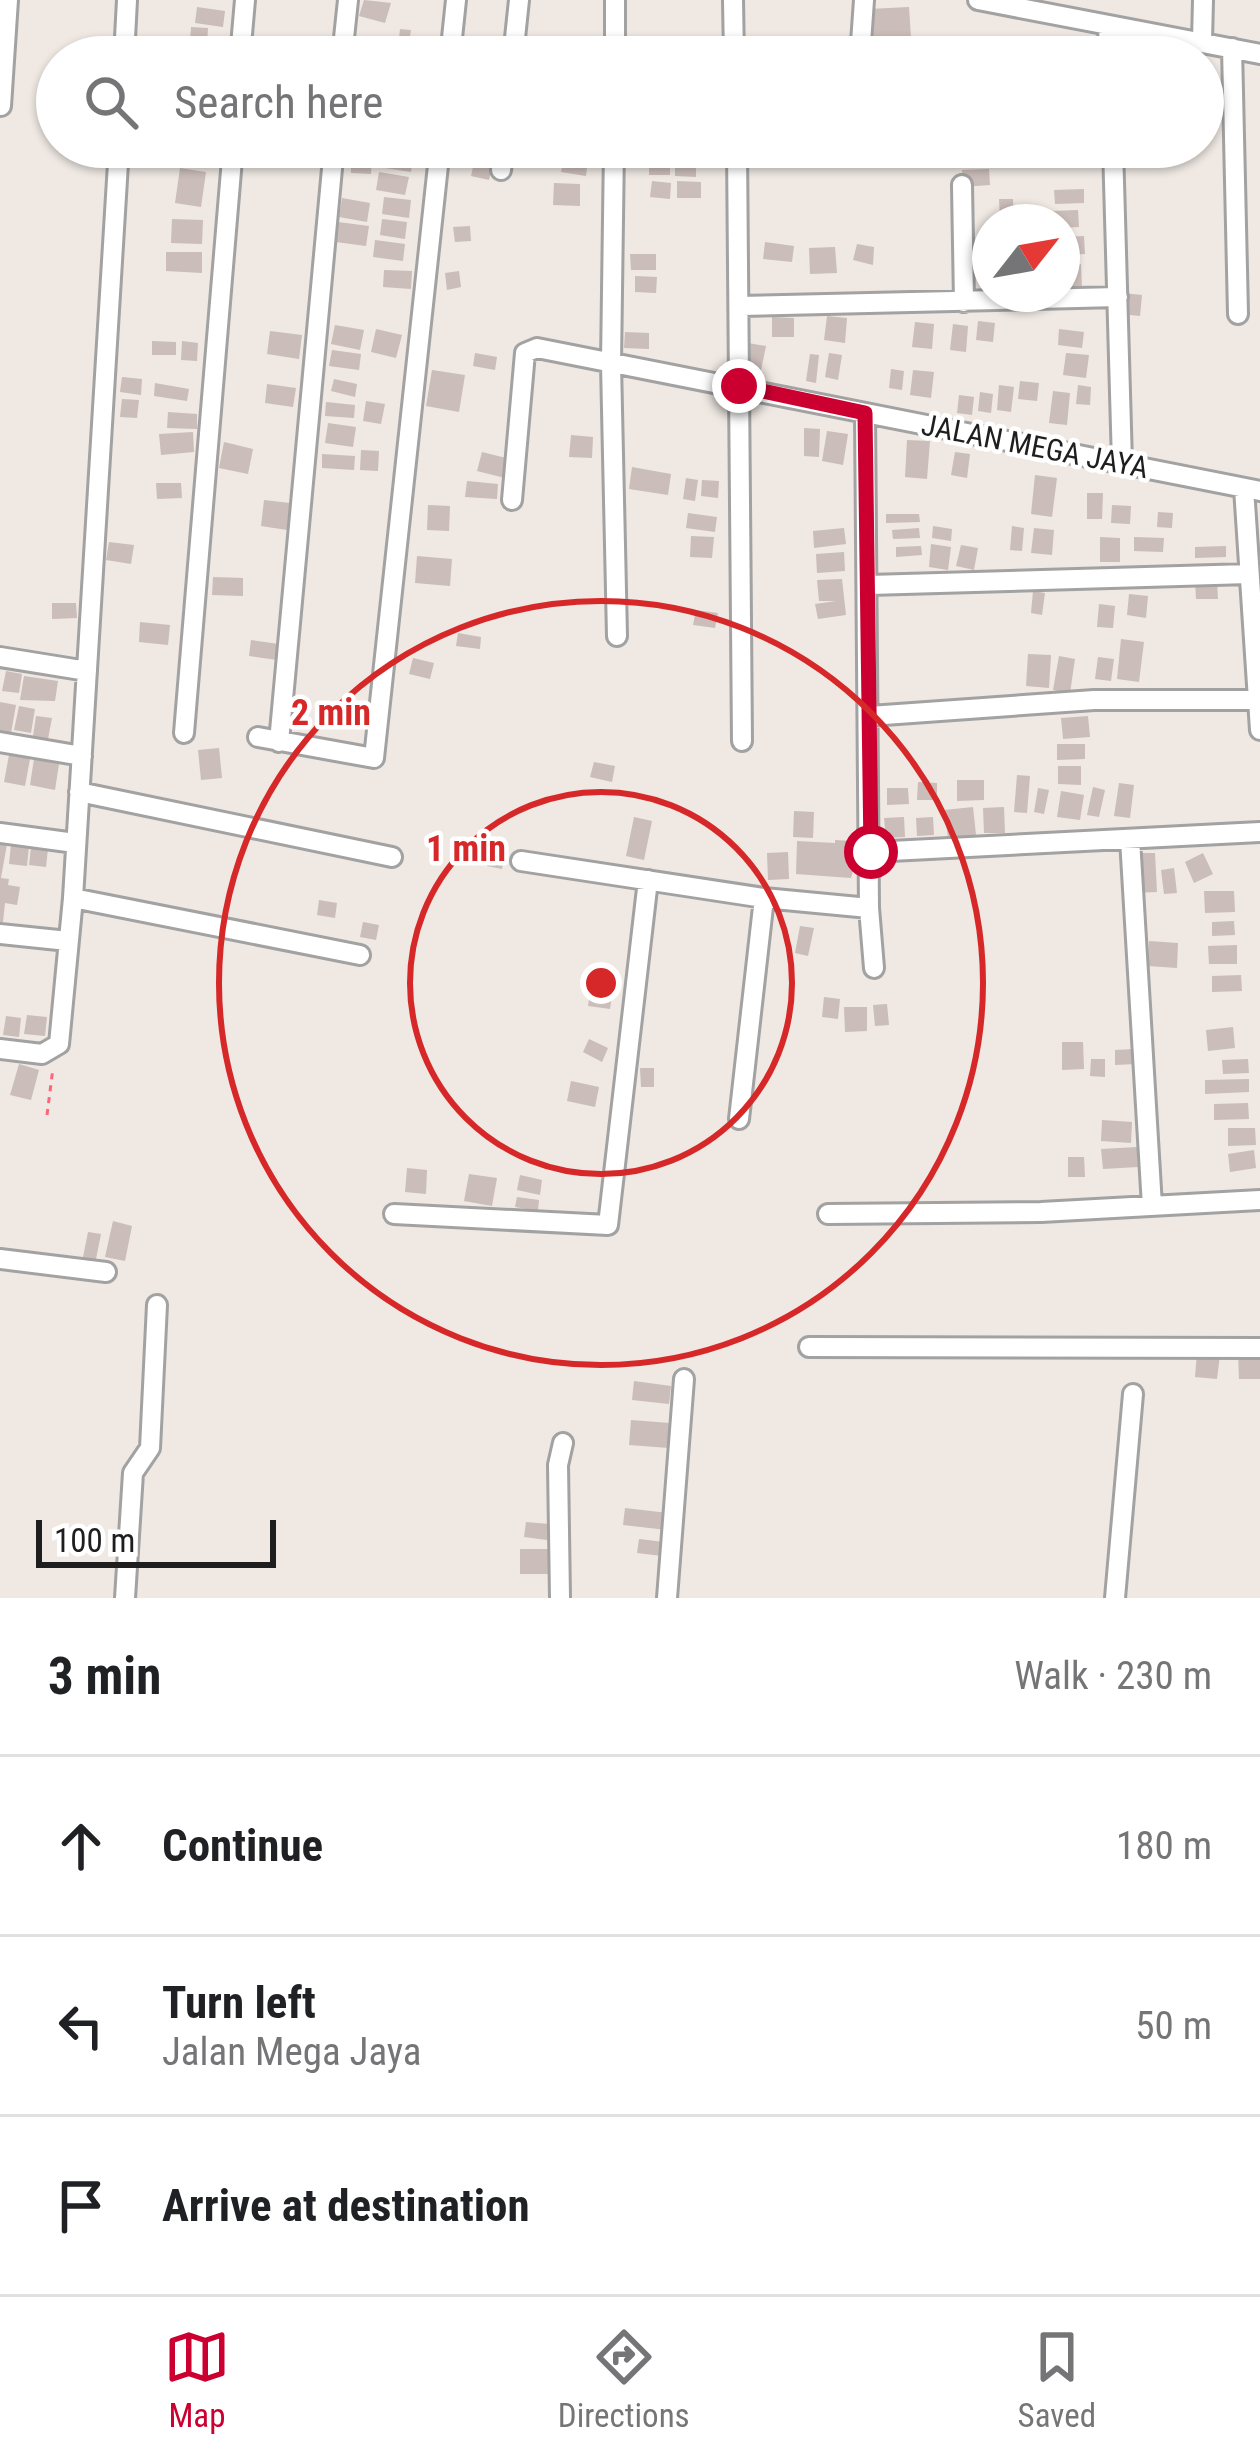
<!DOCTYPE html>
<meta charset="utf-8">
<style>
:root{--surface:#fff;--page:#f6f6f6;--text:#202124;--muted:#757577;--line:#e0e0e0;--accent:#cb0030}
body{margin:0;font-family:"Roboto Condensed",sans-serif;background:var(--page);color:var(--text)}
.compass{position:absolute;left:972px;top:204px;width:108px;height:108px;border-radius:50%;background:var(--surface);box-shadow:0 3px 9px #0004;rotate:59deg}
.scale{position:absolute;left:36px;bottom:30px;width:240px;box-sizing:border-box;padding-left:12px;border:6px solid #1e1e1e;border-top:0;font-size:33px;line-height:42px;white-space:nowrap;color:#1e1e1e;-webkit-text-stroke:9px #fff;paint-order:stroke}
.stop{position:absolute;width:36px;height:36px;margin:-27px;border:9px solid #cb0030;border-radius:50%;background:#fff}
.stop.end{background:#cb0030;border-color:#fff;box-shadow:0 3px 12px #0008}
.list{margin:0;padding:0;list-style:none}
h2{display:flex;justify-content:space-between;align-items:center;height:156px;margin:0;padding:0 48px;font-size:51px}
h2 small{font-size:39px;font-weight:400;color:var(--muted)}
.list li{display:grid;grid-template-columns:78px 1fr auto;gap:36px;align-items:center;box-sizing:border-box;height:180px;padding:0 48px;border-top:3px solid var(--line)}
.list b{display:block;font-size:45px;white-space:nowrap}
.list p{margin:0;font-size:39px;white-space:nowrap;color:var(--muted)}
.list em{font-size:39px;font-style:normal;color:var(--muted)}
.icon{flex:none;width:66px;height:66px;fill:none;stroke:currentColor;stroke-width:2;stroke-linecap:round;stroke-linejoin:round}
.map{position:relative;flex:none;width:1260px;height:1598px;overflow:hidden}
.search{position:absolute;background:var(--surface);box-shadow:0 3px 9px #0004;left:36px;right:36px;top:36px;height:132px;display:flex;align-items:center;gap:30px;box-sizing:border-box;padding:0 42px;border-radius:66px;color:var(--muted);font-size:45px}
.sheet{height:696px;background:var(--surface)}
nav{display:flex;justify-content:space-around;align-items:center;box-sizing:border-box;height:168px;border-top:3px solid var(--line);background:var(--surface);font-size:33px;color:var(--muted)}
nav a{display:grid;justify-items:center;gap:6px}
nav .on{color:var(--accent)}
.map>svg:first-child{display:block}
.building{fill:#cbbdb9}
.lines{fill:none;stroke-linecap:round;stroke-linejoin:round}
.minor-casing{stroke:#a2a2a2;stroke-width:24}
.path{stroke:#ff6478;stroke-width:3;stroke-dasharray:6 6;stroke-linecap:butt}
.minor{stroke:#fff;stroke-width:18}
.route{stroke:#cb0030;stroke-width:15}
.ring{fill:none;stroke:#d62828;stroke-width:6}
.labels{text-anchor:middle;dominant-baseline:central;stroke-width:9;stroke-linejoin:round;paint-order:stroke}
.street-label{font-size:30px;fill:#1e1e1e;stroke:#fff}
.centre{fill:#d62828;stroke:#fff;stroke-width:6}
.ring-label{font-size:36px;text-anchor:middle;font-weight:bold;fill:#d62828;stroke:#fff;stroke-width:9;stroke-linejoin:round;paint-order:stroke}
</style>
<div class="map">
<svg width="1260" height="1598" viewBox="0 0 1260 1598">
<rect width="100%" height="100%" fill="#efe8e3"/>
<path class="building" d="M364 0 391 3 385 23 359 16Z
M197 7 225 11 223 27 195 23Z
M909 7 911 38 870 40 869 9Z
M191 27 208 28 207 45 190 43Z
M400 29 411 30 407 57H397Z
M415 41 436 44 434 57H413Z
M638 44 662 47 661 57H636Z
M564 147H592V157L564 156Z
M674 147H717V155L674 153Z
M804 147H836L837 167 805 168Z
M1054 147H1082L1083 166 1055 167Z
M387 152 413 156 411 172 385 168Z
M564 156 588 160 586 176 561 172Z
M475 158 493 162 489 180 471 176Z
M649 159H670V175H649Z
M351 160H372L371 174 351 173Z
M675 160 696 161V177L675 176Z
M180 168 206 172 201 207 175 203Z
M989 169 990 185 963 187 962 170Z
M379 172 409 177 405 195 376 190Z
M652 181 671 183 670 199 650 197Z
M677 181 701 182V198H677Z
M554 183 580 184V206L553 205Z
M1084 189V203L1055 204 1054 190Z
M384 197 411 200 409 218 382 214Z
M342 198 370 203 367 222 339 217Z
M999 199H1013L1014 222H1000Z
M1078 210 1079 227 1062 228V222H1051V211Z
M172 219 203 220 202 244 171 243Z
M382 219 407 222 405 239 380 235Z
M338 222 369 226 366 246 336 242Z
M470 226 471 241 455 242 453 227Z
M1084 236 1085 254 1062 255V237Z
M375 240 405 244 403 261 373 257Z
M765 242 794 246 792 262 763 259Z
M857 244 874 247 873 265 853 260Z
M835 247 837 273 810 274 809 248Z
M166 252H202V273L166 271Z
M630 254H656V270H631Z
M1081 264 1082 287H1062V265Z
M384 270 412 271 411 289 383 287Z
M459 271 461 287 447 290 445 273Z
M635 276 657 277 656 293 635 292Z
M1123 293 1142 295 1140 316 1120 314Z
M827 316 847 318 845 343 824 340Z
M772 317 794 318V337H772Z
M978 321 995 323 993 342 976 340Z
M915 322 934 324 932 349 912 347Z
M953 324 968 326 966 352 950 350Z
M335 325 364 330 360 350 331 344Z
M376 329 402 335 396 358 371 352Z
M1059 329 1084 332 1082 348 1058 345Z
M270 331 302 335 299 359 267 354Z
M625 332 649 333V349L624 348Z
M152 341 176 342V355H152Z
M182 341 198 343 197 361 181 360Z
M748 343 766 346 761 370 744 366Z
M332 350 361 354 359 370 329 366Z
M475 353 497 357 495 370 473 366Z
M829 353 842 355 838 380 825 377Z
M1066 353 1089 355 1086 378 1063 375Z
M810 354 819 355 816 383 806 381Z
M891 369 904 371 902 390 889 388Z
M432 370 465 375 459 412 426 406Z
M913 370 934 372 931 398 910 395Z
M122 377 142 379 141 395 120 392Z
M334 379 357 384 355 397 331 391Z
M1020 381 1039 383 1037 401 1018 399Z
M155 383 189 389 187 401 154 396Z
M267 384 296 388 293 407 265 403Z
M999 385 1014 387 1011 412 997 410Z
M1078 385 1091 387 1090 405 1076 404Z
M1053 391 1070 393 1067 425 1049 423Z
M980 392 993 394 991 413 978 411Z
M959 395 974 397 972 415 957 413Z
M122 399 139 400 137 418 120 417Z
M366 401 385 404 381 424 363 421Z
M326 402 355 405 354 418 325 416Z
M168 412 197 414V429L167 428Z
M328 423 356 427 353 447 325 443Z
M804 428 820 429 819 457 804 456Z
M827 431 848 434 843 465 822 461Z
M193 432 194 452 161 455 159 434Z
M571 435 593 437 592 458 569 457Z
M907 440 930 441 927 479 905 477Z
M224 442 253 449 248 474 219 468Z
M361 450 379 451 378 471 360 470Z
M482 452 514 460 509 479 477 471Z
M955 452 970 454 967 478 951 475Z
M322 454 355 456 354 470 322 468Z
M632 467 671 474 668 495 629 489Z
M1035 475 1057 478 1052 517 1031 514Z
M686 478 698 480 695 501 683 499Z
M702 480 719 481 718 498 701 496Z
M467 481 498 484 497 499 465 497Z
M156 483H181L182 498 157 499Z
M1087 493H1103L1102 519H1087Z
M264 500 290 503 287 530 261 526Z
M428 505 450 506 449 531 427 530Z
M1112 505 1131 506 1130 524 1111 523Z
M1158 512 1173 513 1172 528 1157 527Z
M688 513 717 517 715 532 686 528Z
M886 514H919L920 522 886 523Z
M933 526 952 529 951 541 932 538Z
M1012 526 1024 528 1022 551 1010 550Z
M844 528 846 544 814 548 813 531Z
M919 528 920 538 893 539 892 530Z
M1034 528 1054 530 1052 555 1031 553Z
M691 536 714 537 712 558 690 557Z
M1100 537 1120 538V562H1100Z
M1134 537 1164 538 1163 552 1134 551Z
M109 542 134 545 131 564 106 560Z
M931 544 951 547 948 570 929 567Z
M961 545 978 548 974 570 956 566Z
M921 546 922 555 896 557V547Z
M1226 546V557L1195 558V547Z
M844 552 845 571 817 573 816 554Z
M417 556 452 559 450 586 415 583Z
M213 577 243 578V596L212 595Z
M842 579 846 615 818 619 815 604 836 601H819L817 580Z
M1217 580 1218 599H1196L1195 581Z
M1033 591 1045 593 1042 615 1031 613Z
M1129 594 1148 596 1146 618 1127 615Z
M52 603H76L77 618 52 619Z
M1099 604 1115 606 1113 628 1097 627Z
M696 610 718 613 715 628 693 625Z
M140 622 170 625 168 645 139 642Z
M458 633 481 637 480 649 456 646Z
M1121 639 1144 642 1139 682 1117 679Z
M251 640 279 644 277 660 249 656Z
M1028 654 1051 655 1049 688 1026 686Z
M1059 656 1075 659 1070 693 1053 690Z
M1098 657 1114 659 1111 681 1095 679Z
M413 658 434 663 430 679 409 674Z
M6 671 22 674 19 693 2 691Z
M24 676 58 681 55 701 20 700Z
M0 702 16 705 11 733 0 731Z
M19 706 35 709 31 733 14 730Z
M36 716 52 718 48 739 33 736Z
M1088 716 1090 737 1063 739 1061 718Z
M1057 744H1085V759L1057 760Z
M219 748 222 778 201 780 198 750Z
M9 755 30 759 25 786 4 782Z
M34 759 59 764 55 790 30 785Z
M594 762 615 766 612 782 590 777Z
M1058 766H1081V785L1058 784Z
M1017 775 1030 776 1027 813 1014 812Z
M957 780H984V800L957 801Z
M918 782 937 783V800H917Z
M1119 783 1134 785 1130 818 1114 816Z
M1093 787 1105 790 1099 817 1087 815Z
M887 788H908L909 804 887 805Z
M1038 788 1049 790 1044 814 1034 812Z
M1061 791 1084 795 1080 820 1057 817Z
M973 807 976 835 948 838 944 810Z
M1004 807 1005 833H984L983 808Z
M794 811 814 812 813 838 793 837Z
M634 817 652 821 644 860 626 856Z
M904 817 905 837 886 838 884 818Z
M933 817 934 835 917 836 916 818Z
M835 840 853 841 856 859 851 878 796 874 797 841 835 843Z
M0 843 7 844 1 878 9 879 8 885 20 887 17 905 5 903 3 922H0Z
M467 843 485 844 484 859 465 858Z
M11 844 29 846 27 866 9 864Z
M31 847 48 849 46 867 29 865Z
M490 847 505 850 502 869 487 866Z
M788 852 789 879 768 880 767 853Z
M1135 853H1155L1157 892 1136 893Z
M1203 853 1213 874 1194 883 1185 862Z
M1174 868 1177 893 1164 894 1161 870Z
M1204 891H1234L1235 912 1205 913Z
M319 900 337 903 335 918 317 915Z
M1234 921 1235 935 1212 936V922Z
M363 922 379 925 376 940 360 937Z
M800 926 814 928 808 956 795 953Z
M1149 941 1178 943 1177 968 1148 966Z
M1237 945V964H1209L1208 946Z
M591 966 613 968 612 985 590 983Z
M1241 975 1242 991 1212 992V976Z
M590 992 612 995 610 1009 588 1006Z
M824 997 840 999 838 1019 822 1017Z
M887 1004 889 1025 875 1026 873 1005Z
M844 1007H867V1031L845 1032Z
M27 1015 47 1017 45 1036 24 1034Z
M6 1016 21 1018 19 1037 3 1035Z
M1233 1027 1235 1048 1208 1051 1206 1030Z
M589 1039 608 1048 602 1062 583 1052Z
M1062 1042H1083L1084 1069 1062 1070Z
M1135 1049V1064L1115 1065V1050Z
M1091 1059H1105V1077L1090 1076Z
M1248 1059 1249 1073 1223 1074 1222 1060Z
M19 1064 39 1070 31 1100 10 1095Z
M640 1068H654V1087H641Z
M1249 1079V1092L1205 1094V1080Z
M571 1081 599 1087 595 1107 567 1101Z
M1248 1103 1249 1119 1214 1120V1104Z
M1102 1120 1132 1122 1131 1143 1101 1141Z
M1228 1128H1255L1256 1145 1228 1146Z
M1137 1147 1138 1167 1103 1169 1101 1149Z
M1254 1150 1256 1168 1230 1172 1228 1154Z
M1068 1157H1084L1085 1177H1068Z
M407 1168 427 1170 426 1194 405 1192Z
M469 1174 497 1178 492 1206 464 1201Z
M520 1175 542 1180 540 1195 517 1190Z
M517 1197 539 1200 538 1211 515 1207Z
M113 1221 132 1226 125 1261 105 1257Z
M88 1232 101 1234 95 1264 82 1262Z
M1260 1352V1379H1239L1238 1353Z
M1197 1353 1220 1355 1217 1379 1195 1377Z
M634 1381 671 1386 669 1404 632 1400Z
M631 1420 670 1423 669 1448 629 1445Z
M625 1508 668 1513 667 1530 623 1525Z
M526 1522 549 1524 547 1540 524 1537Z
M639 1539 664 1542 662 1556 637 1553Z
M520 1549H550V1574H520Z"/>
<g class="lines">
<defs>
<path id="minor" d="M733 0 734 57
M978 0 1260 54
M1108 26 1109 57
M1202 41 1203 0
M1232 48 1238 314
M124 57 127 0
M240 57 245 0
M342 57 348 0
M450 57 456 0
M513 57 519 0
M615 57V0
M860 57 864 0
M1 106 8 0
M614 147 611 364 617 636
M737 147 742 741
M1113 147 1122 463
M853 152V147
M501 170 504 147
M962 185 964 302
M740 306 1118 297
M865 413 869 908 874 968
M1244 488 1260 730
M512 500 525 353 537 348 1260 491
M869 585 1249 574
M0 657 87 671
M870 716 1094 700H1259
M184 733 233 147
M258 737 374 758 440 147
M0 742 82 756
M279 742 334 147
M79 792 392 857
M0 833 75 843
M1130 839 1152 1206
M871 852 1260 832
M521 861 764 898 869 908
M73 898 360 955
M0 934 68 941
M0 1049 42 1054 59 1044 73 898 119 147
M739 1119 764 898
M394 1214 608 1225 648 880
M828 1214 1041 1212 1260 1200
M0 1259 106 1272
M809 1347 1260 1348
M125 1598 133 1473 150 1448 157 1305
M560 1598 558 1465 563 1443
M667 1598 684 1379
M1115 1598 1133 1394"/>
</defs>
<use href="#minor" class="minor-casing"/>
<path class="path" d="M47 1115 53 1068"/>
<use href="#minor" class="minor"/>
</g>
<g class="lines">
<path class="route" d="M739 386 865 413 871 852"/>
</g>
<g class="ring">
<circle cx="601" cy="983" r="191"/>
<circle cx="601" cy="983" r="382"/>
</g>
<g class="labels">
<g class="street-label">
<text transform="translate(1035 446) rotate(11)">JALAN MEGA JAYA</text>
</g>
</g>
<circle cx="601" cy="983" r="18" class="centre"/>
<g class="ring-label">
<text x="331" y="725">2 min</text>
<text x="466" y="861">1 min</text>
</g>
</svg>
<svg class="compass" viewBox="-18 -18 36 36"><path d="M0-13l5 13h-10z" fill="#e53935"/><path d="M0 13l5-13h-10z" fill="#757577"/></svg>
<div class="scale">100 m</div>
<div class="stop" style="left:871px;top:852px"></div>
<div class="stop end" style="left:739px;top:386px"></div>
<div class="search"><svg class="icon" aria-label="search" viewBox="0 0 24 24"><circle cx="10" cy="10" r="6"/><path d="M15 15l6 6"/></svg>Search here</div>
</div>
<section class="sheet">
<h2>3 min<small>Walk · 230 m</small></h2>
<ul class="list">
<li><svg class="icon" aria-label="ahead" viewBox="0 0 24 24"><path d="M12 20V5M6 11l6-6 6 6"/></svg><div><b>Continue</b></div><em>180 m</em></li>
<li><svg class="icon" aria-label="left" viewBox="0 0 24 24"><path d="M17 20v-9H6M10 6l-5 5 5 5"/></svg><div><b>Turn left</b><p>Jalan Mega Jaya</p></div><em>50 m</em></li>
<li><svg class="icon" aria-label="arrive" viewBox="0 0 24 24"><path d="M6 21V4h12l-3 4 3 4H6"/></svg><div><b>Arrive at destination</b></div></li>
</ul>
</section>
<nav>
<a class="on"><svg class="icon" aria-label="map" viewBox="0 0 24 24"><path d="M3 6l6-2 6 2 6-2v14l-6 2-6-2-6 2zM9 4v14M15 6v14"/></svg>Map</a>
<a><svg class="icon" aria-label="directions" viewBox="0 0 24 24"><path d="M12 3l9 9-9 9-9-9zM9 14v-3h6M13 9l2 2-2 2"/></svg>Directions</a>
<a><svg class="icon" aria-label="saved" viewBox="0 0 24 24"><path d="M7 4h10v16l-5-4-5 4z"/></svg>Saved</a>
</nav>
